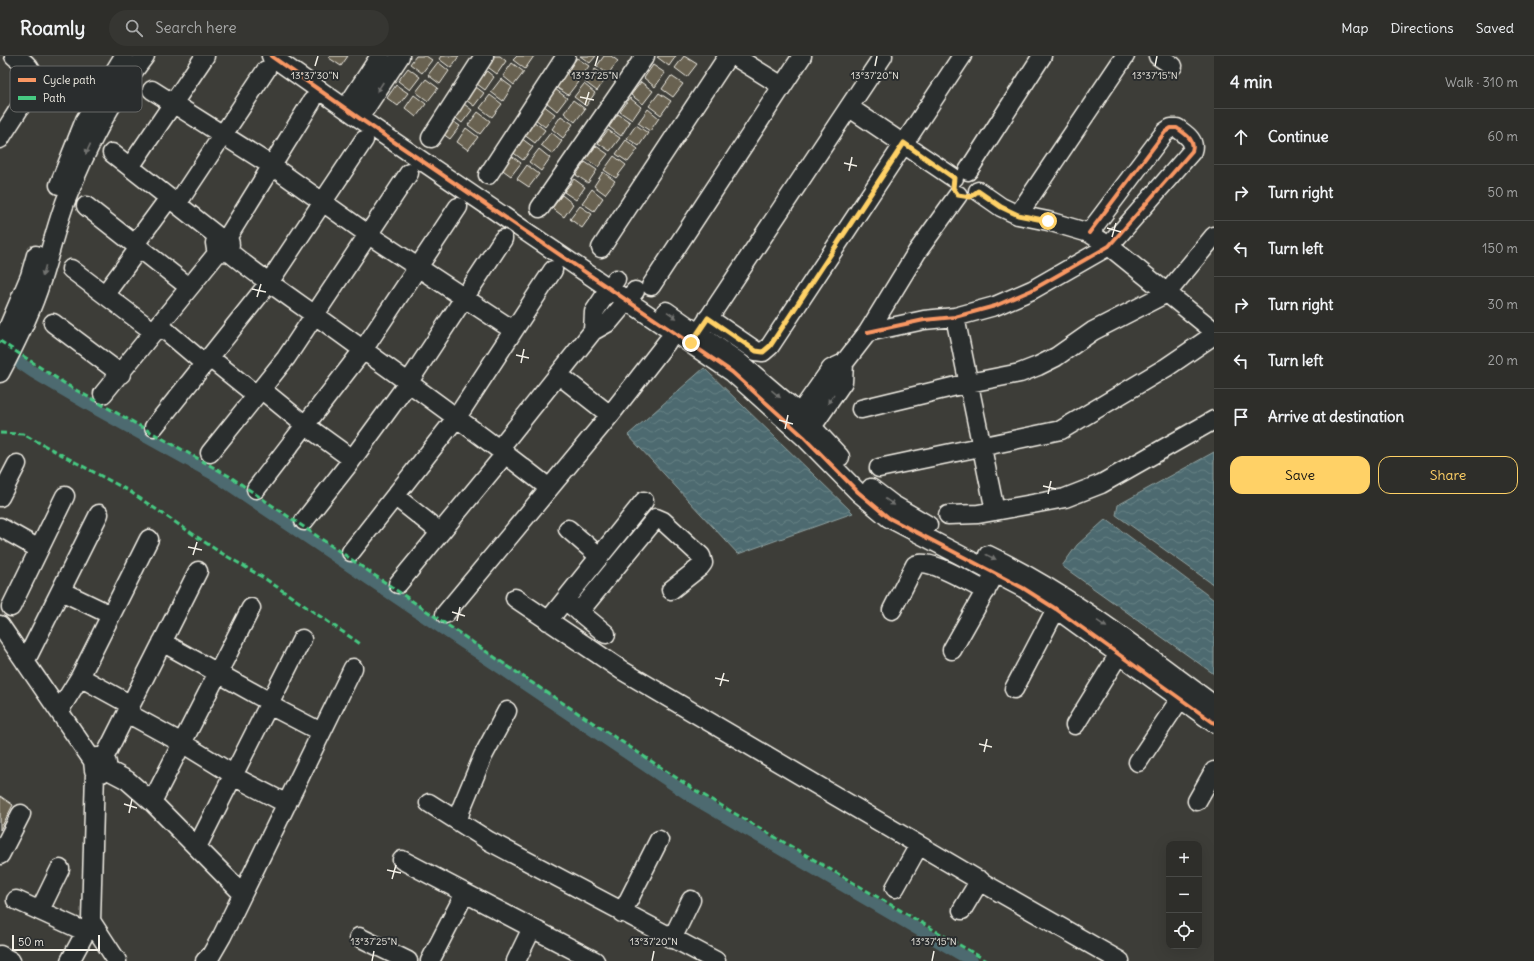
<!DOCTYPE html>
<meta charset="utf-8">
<style>
:root{--surface:#2e2e2a;--page:#363632;--text:#f1f3f6;--muted:#a7a8a8;--line:#494a47;--accent:#ffd166}
body{margin:0;font-family:Delius,sans-serif;background:var(--page);color:var(--text)}
.controls{position:absolute;right:12px;bottom:12px;display:grid;overflow:hidden;border-radius:8px;box-shadow:0 4px 16px #0002}
.controls button{width:36px;height:36px;display:grid;place-items:center;padding:0;border:0;border-bottom:1px solid var(--line);background:var(--surface);color:var(--text);font:20px sans-serif}
.scale{position:absolute;left:12px;bottom:10px;width:88px;box-sizing:border-box;padding-left:4px;border:2px solid #f4f1e8;border-top:0;font-size:11px;line-height:14px;white-space:nowrap;color:#f4f1e8;-webkit-text-stroke:3px #2a2d2e;paint-order:stroke}
.stop{position:absolute;width:12px;height:12px;margin:-9px;border:3px solid #ffd166;border-radius:50%;background:#fff}
.stop.end{background:#ffd166;border-color:#fff;box-shadow:0 1px 4px #0008}
.list{margin:0;padding:0;list-style:none}
h2{display:flex;justify-content:space-between;align-items:center;height:52px;margin:0;padding:0 16px;font-size:17px}
h2 small{font-size:13px;font-weight:400;color:var(--muted)}
.list li{display:grid;grid-template-columns:26px 1fr auto;gap:12px;align-items:center;box-sizing:border-box;height:56px;padding:0 16px;border-top:1px solid var(--line)}
.list b{display:block;font-size:15px;white-space:nowrap}
.list em{font-size:13px;font-style:normal;color:var(--muted)}
.actions{display:flex;gap:8px;padding:12px 16px}
.actions a{flex:1;padding:9px 0;border:1px solid var(--accent);border-radius:12px;text-align:center;font-size:14px;color:var(--accent)}
.actions .main{background:var(--accent);color:#111}
.icon{flex:none;width:22px;height:22px;fill:none;stroke:currentColor;stroke-width:2;stroke-linecap:round;stroke-linejoin:round}
.map{position:relative;flex:none;width:1214px;height:905px;overflow:hidden}
header{display:flex;align-items:center;gap:24px;box-sizing:border-box;height:56px;padding:0 20px;background:var(--surface);border-bottom:1px solid var(--line)}
header strong{font-size:19px}
nav{display:flex;gap:22px;margin-inline-start:auto;font-size:14px}
.search{width:280px;height:36px;background:var(--page);display:flex;align-items:center;gap:10px;box-sizing:border-box;padding:0 14px;border-radius:22px;color:var(--muted);font-size:15px}
main{display:flex}
aside{flex:1;background:var(--surface)}
.map>svg:first-child{display:block}
.water{fill:url(#water-waves);stroke:#90a1a0}
.lines{fill:none;stroke-linecap:round;stroke-linejoin:round}
.canal{stroke:#4d6b70;stroke-width:12}
.building{fill:#696251;stroke:#f4f1e8}
.minor-casing{stroke:#f4f1e8;stroke-width:21}
.minor{stroke:#2a2d2e;stroke-width:18}
.quiet{stroke:#46c982;stroke-width:3;stroke-dasharray:6 3;stroke-linecap:butt}
.cycleway-casing{stroke:#2a2d2e;stroke-width:6}
.cycleway{stroke:#f99763;stroke-width:4}
.oneway{fill:#71726f}
.route{stroke:#ffd166;stroke-width:5}
.ticks{fill:none;stroke:#f4f1e8;stroke-width:1.5}
.key{fill:#2a2d2e;stroke:#676866;stroke-width:1}
.key-label{font-size:11px;fill:#f4f1e8}
.ticks-label{font-size:10px;text-anchor:middle;fill:#f4f1e8;stroke:#2a2d2e;stroke-width:4;stroke-linejoin:round;paint-order:stroke}
</style>
<header>
<strong>Roamly</strong>
<div class="search"><svg class="icon" aria-label="search" viewBox="0 0 24 24"><circle cx="10" cy="10" r="6"/><path d="M15 15l6 6"/></svg>Search here</div>
<nav><a>Map</a><a>Directions</a><a>Saved</a></nav>
</header>
<main>
<div class="map">
<svg width="1214" height="905" viewBox="0 0 1214 905">
<defs>
<pattern id="water-waves" width="16" height="10" patternUnits="userSpaceOnUse"><rect width="16" height="10" fill="#4d6b70"/><path d="M0 5q4-4 8 0t8 0" fill="none" stroke="#678184"/></pattern>
</defs>
<rect width="100%" height="100%" fill="#3d3d38"/>
<filter id="ink" filterUnits="userSpaceOnUse"><feTurbulence type="fractalNoise" baseFrequency=".025" numOctaves="2"/><feDisplacementMap in="SourceGraphic" scale="8" xChannelSelector="R" yChannelSelector="G"/><feConvolveMatrix kernelMatrix="1 2 1 2 8 2 1 2 1" color-interpolation-filters="sRGB"/></filter>
<g filter="url(#ink)">
<path class="water" d="M704 312 853 457 738 498 628 379Z
M1214 396V529L1116 459 1118 449Z
M1106 463 1214 544V618L1062 510 1077 489Z"/>
<g class="lines">
<path class="canal" d="M4 296 33 316 98 354 215 419 695 743 972 905"/>
</g>
<path class="building" d="M330 0H348L341 10 329 2Z
M416 0H426L432 4 422 17 410 8Z
M441 0H459L451 12 439 3Z
M492 0H500L506 5 497 18 485 9Z
M517 0H534L525 13 513 4Z
M580 0H596L590 7Z
M604 0H611L618 5 608 18 597 10Z
M659 0H676L669 10 657 1Z
M684 0 697 8 687 21 675 12Z
M577 2 589 10 579 24 567 15Z
M438 6 449 15 440 28 428 19Z
M512 7 524 16 514 29 503 20Z
M653 9 665 17 655 31 644 22Z
M408 12 420 21 410 34 398 25Z
M483 12 494 21 485 34 473 25Z
M595 13 607 21 597 35 585 26Z
M566 17 578 26 568 39 556 31Z
M671 20 683 28 673 41 662 33Z
M426 23 438 32 428 45 416 36Z
M501 23 512 31 503 45 491 36Z
M641 26 653 35 643 48 631 39Z
M472 28 484 37 474 50 462 41Z
M584 28 595 37 586 50 574 41Z
M396 29 408 37 398 50 387 42Z
M555 33 567 42 557 55 546 46Z
M659 37 671 45 661 59 649 50Z
M414 39 426 48 416 61 405 52Z
M490 39 502 48 492 61 480 52Z
M630 42 641 51 632 64 620 56Z
M573 44 585 53 575 66 564 57Z
M460 45 472 54 462 67 451 58Z
M543 49 555 58 545 71 534 62Z
M648 53 659 62 650 75 638 67Z
M478 56 490 65 480 78 468 69Z
M618 58 630 66 621 80 609 71Z
M561 60 573 68 563 82 552 73Z
M448 62 460 70 450 83 439 75Z
M533 65 545 74 535 87 523 78Z
M636 69 648 77 639 90 627 82Z
M466 72 478 81 468 94 457 86Z
M608 74 620 82 610 95 598 87Z
M551 76 562 85 553 98 541 89Z
M521 82 533 91 523 104 511 95Z
M626 84 638 93 628 106 616 98Z
M596 90 608 98 598 111 586 103Z
M539 93 550 102 541 115 529 106Z
M509 98 521 107 511 120 500 112Z
M614 100 626 109 616 122 604 114Z
M585 106 597 114 588 127 576 119Z
M527 109 539 118 529 131 517 123Z
M603 116 615 125 605 138 594 130Z
M574 123 585 131 576 144 564 136Z
M592 133 603 142 594 155 582 147Z
M562 139 573 148 564 161 552 152Z
M580 150 592 158 582 172 570 163Z
M0 740 13 749 0 774Z"/>
<g class="lines">
<defs>
<path id="minor" d="M271 0 359 62 732 316 804 381 858 436 889 462 1023 532 1056 553 1214 667
M734 0 782 30
M1158 0 1173 10
M152 34 272 110 369 179 513 274
M346 52 380 0
M850 52 954 122
M359 62 400 0
M431 82 484 0
M0 83C9 67 32 38 32 20 32 10 21 4 14 0
M112 97 220 182H227C235 190 225 202 216 193L215 187 220 182
M130 111 205 0
M968 115 1042 0
M488 119 566 0
M59 129 85 64 124 0
M978 135 1001 151 1018 159 1048 165 1089 177 1109 190 1214 275
M177 148 266 14
M86 150 189 231
M540 152 645 0
M1018 159 1125 0
M227 182 312 45
M135 188 169 142
M601 192 728 0
M228 195C264 225 302 249 340 277 410 328 481 378 549 432
M71 213 154 276
M651 230 802 0
M105 238 139 192
M666 255 739 306 799 357 840 401
M955 261 995 455
M708 262 756 295 763 296 770 290 962 0
M53 267 121 318
M159 269 205 308
M702 272 883 0
M593 275 594 256 616 223
M868 276 924 264 955 261 995 250 1032 234 1109 190 1192 95C1196 84 1185 78 1177 72H1171L1165 76 1089 177
M0 291 30 220 36 199
M210 302 256 339
M0 317C16 287 31 257 41 225 50 198 56 170 66 144 86 93 111 43 145 0
M559 319 610 359
M261 333 305 369 352 403
M103 338 219 195
M861 353 969 327 1020 317 1038 310 1056 301 1093 275 1167 237 1214 180
M793 367 831 313 844 307 868 276 917 196 958 139
M154 371 268 228 364 84
M805 381 843 326 844 307
M499 393 593 275 609 266 635 235
M210 397 286 302 409 117
M879 412 1061 374 1167 311 1214 279
M871 432 892 448 928 469
M256 433 363 294 458 151
M0 441 17 408
M396 441 440 476
M948 459 978 458 1065 442 1101 428 1214 364
M304 465 348 409 408 327 503 183
M0 471 39 493
M568 473 600 501
M351 496 457 361 553 214
M988 499C1070 538 1142 596 1214 649
M398 528 506 397
M61 535 111 559
M515 542 623 615 992 832 1120 905
M571 549 606 578
M11 551 65 440
M892 554 915 509C929 501 971 528 986 535
M579 556 656 462 663 465 701 500 703 507 700 511 671 534
M445 558 610 359 667 286
M548 565 644 445
M0 569 93 705 94 714 102 717 106 713 107 707 104 702 97 701 93 705
M162 586 270 646
M952 594 991 525
M25 606 99 458
M80 621 131 649
M1014 633 1056 553
M269 649 321 676
M59 655 80 621 149 483
M127 657 182 687 234 719
M1075 669 1119 598
M104 702 198 515
M1138 706 1180 643
M106 713 127 724 152 746 242 837
M95 715 91 865 117 905
M233 720 287 748
M1197 745 1214 715
M152 746 251 552
M429 747 489 785 716 905
M458 765 461 753 483 700 507 655
M197 791 302 583
M0 799 21 758
M402 804 595 905
M895 832 919 789
M16 844 86 876
M40 854 60 813
M962 854 980 824
M622 857 659 784
M359 881 408 905
M672 883 691 844
M0 899 11 905
M70 905 91 866
M205 905 211 899 222 880 353 612
M430 905 465 837
M516 905 532 872"/>
</defs>
<use href="#minor" class="minor-casing"/>
<use href="#minor" class="minor"/>
<path class="quiet" d="M0 285 67 329 229 420 528 624 698 736 987 905
M0 377 23 378 129 435 218 495 264 522 362 589"/>
<defs>
<path id="cycleway" d="M271 0 359 62 732 316 804 381 858 436 889 462 1023 532 1056 553 1214 667
M868 276 924 264 955 261 995 250 1032 234 1109 190 1192 95C1196 84 1185 78 1177 72H1171L1165 76 1089 177"/>
</defs>
<use href="#cycleway" class="cycleway-casing"/>
<use href="#cycleway" class="cycleway"/>
</g>
<defs><path id="oneway-solid" d="M-6-.8H1V-3.2L6.5 0L1 3.2V.8H-6Z"/></defs>
<g class="oneway">
<use href="#oneway-solid" transform="translate(380 31) rotate(123)"/>
<use href="#oneway-solid" transform="translate(88 93) rotate(115)"/>
<use href="#oneway-solid" transform="translate(44 215) rotate(106)"/>
<use href="#oneway-solid" transform="translate(672 259) rotate(34)"/>
<use href="#oneway-solid" transform="translate(776 338) rotate(40)"/>
<use href="#oneway-solid" transform="translate(831 343) rotate(124)"/>
<use href="#oneway-solid" transform="translate(890 446) rotate(34)"/>
<use href="#oneway-solid" transform="translate(991 501) rotate(26)"/>
<use href="#oneway-solid" transform="translate(1102 568) rotate(34)"/>
</g>
</g>
<g class="lines" filter="url(#ink)">
<path class="route" d="M691 287 708 262 756 295 763 296 770 290 904 87 954 122 953 132 958 139 970 141 978 135 1001 151 1018 159 1048 165"/>
</g>
<path class="ticks" d="M315 10 318 0M595 10 598 0M875 10 877 0M1155 10 1157 0M580 41 594 44M585 49 589 36M844 107 857 110M849 115 852 101M1107 172 1121 176M1112 181 1116 167M252 233 266 236M257 241 261 228M516 299 529 302M521 307 524 293M779 364 793 368M785 373 788 359M1043 430 1056 433M1048 438 1051 425M188 491 202 494M193 499 197 486M452 556 465 560M457 565 460 551M715 622 729 625M720 630 724 617M979 688 992 691M984 696 987 683M124 748 137 752M129 757 132 743M387 814 401 817M392 823 396 809M372 905 374 895M652 905 654 895M932 905 934 895"/>
<rect x="10" y="10" width="132" height="46" rx="6" class="key"/>
<rect x="18" y="22" width="18" height="4" fill="#f99763"/>
<rect x="18" y="40" width="18" height="4" fill="#46c982"/>
<g class="key-label">
<text x="43" y="28">Cycle path</text>
<text x="43" y="46">Path</text>
</g>
<g class="ticks-label">
<text x="315" y="23">13°37'30"N</text>
<text x="595" y="23">13°37'25"N</text>
<text x="875" y="23">13°37'20"N</text>
<text x="1155" y="23">13°37'15"N</text>
<text x="374" y="889">13°37'25"N</text>
<text x="654" y="889">13°37'20"N</text>
<text x="934" y="889">13°37'15"N</text>
</g>
</svg>
<div class="controls">
<button>+</button>
<button>−</button>
<button><svg class="icon" aria-label="locate" viewBox="0 0 24 24"><circle cx="12" cy="12" r="6"/><path d="M12 2v4M12 18v4M2 12h4M18 12h4"/></svg></button>
</div>
<div class="scale">50 m</div>
<div class="stop" style="left:1048px;top:165px"></div>
<div class="stop end" style="left:691px;top:287px"></div>
</div>
<aside>
<h2>4 min<small>Walk · 310 m</small></h2>
<ul class="list">
<li><svg class="icon" aria-label="ahead" viewBox="0 0 24 24"><path d="M12 20V5M6 11l6-6 6 6"/></svg><div><b>Continue</b></div><em>60 m</em></li>
<li><svg class="icon" aria-label="right" viewBox="0 0 24 24"><path d="M7 20v-9h11M14 6l5 5-5 5"/></svg><div><b>Turn right</b></div><em>50 m</em></li>
<li><svg class="icon" aria-label="left" viewBox="0 0 24 24"><path d="M17 20v-9H6M10 6l-5 5 5 5"/></svg><div><b>Turn left</b></div><em>150 m</em></li>
<li><svg class="icon" aria-label="right" viewBox="0 0 24 24"><path d="M7 20v-9h11M14 6l5 5-5 5"/></svg><div><b>Turn right</b></div><em>30 m</em></li>
<li><svg class="icon" aria-label="left" viewBox="0 0 24 24"><path d="M17 20v-9H6M10 6l-5 5 5 5"/></svg><div><b>Turn left</b></div><em>20 m</em></li>
<li><svg class="icon" aria-label="arrive" viewBox="0 0 24 24"><path d="M6 21V4h12l-3 4 3 4H6"/></svg><div><b>Arrive at destination</b></div></li>
</ul>
<div class="actions"><a class="main">Save</a><a>Share</a></div>
</aside>
</main>
